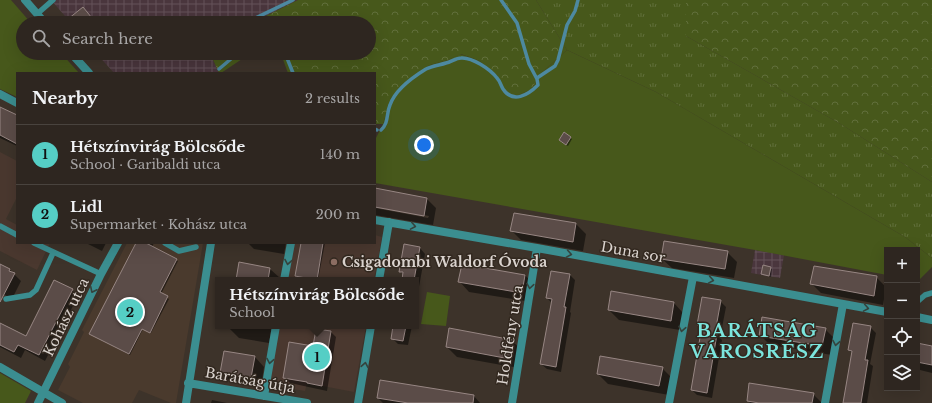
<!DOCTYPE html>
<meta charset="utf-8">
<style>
:root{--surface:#2e2620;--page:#362e29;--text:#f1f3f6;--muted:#a7a5a5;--line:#49433e;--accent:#55cec5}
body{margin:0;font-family:"Libre Baskerville",serif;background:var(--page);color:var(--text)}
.controls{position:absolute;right:12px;bottom:12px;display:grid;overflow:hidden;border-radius:0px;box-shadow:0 4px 16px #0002}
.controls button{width:36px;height:36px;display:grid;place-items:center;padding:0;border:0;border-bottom:1px solid var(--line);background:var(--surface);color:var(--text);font:20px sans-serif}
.you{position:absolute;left:424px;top:145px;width:14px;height:14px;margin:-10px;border:3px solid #fff;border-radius:50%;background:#1a73e8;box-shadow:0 0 0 6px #1a73e833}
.badge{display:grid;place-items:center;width:26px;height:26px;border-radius:50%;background:var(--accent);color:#111;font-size:13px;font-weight:700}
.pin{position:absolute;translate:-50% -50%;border:2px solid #fff;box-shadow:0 1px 4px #0006}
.popup{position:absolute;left:215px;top:277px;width:204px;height:52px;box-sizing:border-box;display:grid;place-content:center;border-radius:0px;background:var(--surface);filter:drop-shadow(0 1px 3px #0005);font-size:13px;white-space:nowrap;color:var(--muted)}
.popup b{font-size:15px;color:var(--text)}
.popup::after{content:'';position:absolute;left:50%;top:100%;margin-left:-8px;border:8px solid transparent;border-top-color:var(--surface)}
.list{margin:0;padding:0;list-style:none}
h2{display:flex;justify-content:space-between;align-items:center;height:52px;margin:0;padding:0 16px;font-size:17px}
h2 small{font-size:13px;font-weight:400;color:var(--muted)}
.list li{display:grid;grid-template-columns:26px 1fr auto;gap:12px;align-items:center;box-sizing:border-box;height:60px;padding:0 16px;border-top:1px solid var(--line)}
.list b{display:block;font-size:15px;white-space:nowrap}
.list p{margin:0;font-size:13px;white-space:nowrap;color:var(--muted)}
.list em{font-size:13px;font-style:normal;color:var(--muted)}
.icon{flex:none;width:22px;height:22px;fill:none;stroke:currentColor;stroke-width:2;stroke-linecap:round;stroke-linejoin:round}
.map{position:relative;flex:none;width:932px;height:403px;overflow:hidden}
.search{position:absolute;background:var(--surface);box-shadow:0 4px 16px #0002;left:16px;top:16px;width:360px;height:44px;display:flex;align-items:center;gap:10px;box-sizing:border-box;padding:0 14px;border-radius:22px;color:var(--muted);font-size:15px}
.panel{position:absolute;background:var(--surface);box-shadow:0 4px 16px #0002;left:16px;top:72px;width:360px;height:172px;border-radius:0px}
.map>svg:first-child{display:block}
.built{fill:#4a3a2d}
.industrial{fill:url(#industrial-grid)}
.education{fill:#4a382f}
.grass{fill:url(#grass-tufts)}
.forest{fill:url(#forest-crowns)}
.park{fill:#47581b}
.shadow{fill:#0007}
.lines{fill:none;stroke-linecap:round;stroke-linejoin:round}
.stream{stroke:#4d89a0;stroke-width:3.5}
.building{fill:#5b4c48;stroke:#978683}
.service{stroke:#3b8e90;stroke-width:5.5}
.minor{stroke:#3b8e90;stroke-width:8}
.oneway{stroke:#35423c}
.education-dot{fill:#8d6e63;stroke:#332920;stroke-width:1.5}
.labels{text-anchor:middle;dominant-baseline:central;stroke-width:3;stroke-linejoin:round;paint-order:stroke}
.street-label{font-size:14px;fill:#dad3ce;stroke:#332920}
.poi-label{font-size:14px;font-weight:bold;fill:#dad3ce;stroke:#332920;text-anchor:start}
.district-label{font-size:18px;font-weight:bold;letter-spacing:1px;fill:#7be5dd;stroke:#332920}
</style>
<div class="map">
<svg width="932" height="403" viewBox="0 0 932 403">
<defs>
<pattern id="industrial-grid" width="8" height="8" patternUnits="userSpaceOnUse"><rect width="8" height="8" fill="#4a363d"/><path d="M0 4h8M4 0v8" fill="none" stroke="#645258"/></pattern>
<pattern id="grass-tufts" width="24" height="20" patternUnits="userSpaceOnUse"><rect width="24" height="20" fill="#47581b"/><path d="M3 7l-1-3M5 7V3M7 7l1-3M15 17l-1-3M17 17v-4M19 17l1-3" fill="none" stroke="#616f3b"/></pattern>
<pattern id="forest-crowns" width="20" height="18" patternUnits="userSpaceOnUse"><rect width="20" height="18" fill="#47581b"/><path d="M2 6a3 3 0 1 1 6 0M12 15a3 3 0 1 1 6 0" fill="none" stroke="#616f3b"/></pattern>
</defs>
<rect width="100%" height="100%" fill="#3d332a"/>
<path class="built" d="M127 243H203L176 403H171L139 390 132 403H83L58 390 70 367 68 364 84 332 82 330Z"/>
<path class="industrial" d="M51 0H298L252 23H71Z
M96 53H210L219 73H114Z
M755 250 784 255 780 278 751 273Z"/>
<path class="education" d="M0 152 17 161V197L6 219 17 225V243H50L37 270 0 251Z
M375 235 382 237 374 280H288L294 243H375Z
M279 326H366L354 392 307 383 305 391 269 385Z"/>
<path class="grass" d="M536 0H686V36L839 123 932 182V258L905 237 685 109 656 92 567 50Z"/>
<path class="forest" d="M298 0H536L567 50 538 76 535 84 530 90 519 95 511 96 504 89 498 78 480 61 461 54 448 60 430 65 405 83 391 98 383 124H375V73H288L281 54 276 53H369V23H252Z
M686 0H932V182L839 123 686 36Z
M210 53H251L221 73H219Z"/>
<path class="park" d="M0 0H11L31 23H23V53H61L79 73H17V97L0 89Z
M567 50 656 92 905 237 932 258V267L918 281H917V250H887V275L755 250 375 183V140L383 124 391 98 405 83 430 65 448 60 460 54 480 61 498 78 504 89 511 96 519 95 530 90 535 84 538 76Z
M427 292 450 296 446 326 421 324Z
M0 373 31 391 25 403H0Z"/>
<path class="shadow" d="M175 53H184L179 57Z
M0 108 17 116V146L0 138Z
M564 133 572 139 568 146 561 142Z
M375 189 426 198 436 208 433 225 375 215V208L428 218 429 216 375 206Z
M514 214 576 224 586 234 583 251 521 240 511 230Z
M86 243H106L102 251Z
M137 243H154L152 247 178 261 161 294 169 299 151 333 143 329 130 355 92 335Z
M248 243H286L284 254 254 249Z
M303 243H325L318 280 298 277 296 276Z
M420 248 425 254 416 303V280H403L404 275 400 271Z
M727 252 737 262 734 278 672 268 662 259Z
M240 264 270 269 280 278V280H237Z
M0 265 10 270 21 281 12 299 0 292Z
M763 266 772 269 771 277 762 273Z
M525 275 534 285 532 302 469 292 460 282Z
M570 275 575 280 570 312 571 313 561 372 547 369 541 364 552 303 547 298Z
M876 277 886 287 883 305 821 293 811 283Z
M72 290 78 296 45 361 25 350 21 358 0 347V324L26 337Z
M720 301 726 307 720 338 722 340 712 398 697 395 692 390 703 329 698 325Z
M674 303 683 313 680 330 619 320 609 310Z
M229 326H272L269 343 239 338 229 328Z
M394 326H412L408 345 398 344 392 338Z
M870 327 876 333 870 364 873 366 867 403H844L853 354 849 350Z
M825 329 835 339 832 355 770 345 760 335Z
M317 330 331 332 336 337 327 391 290 383 284 377 314 347Z
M512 341 522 350 519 368 457 357 447 347Z
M917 344 932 347V373L920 370 917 368Z
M255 357 264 367 261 387 231 382 221 373Z
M662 368 672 378 669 395 608 384 598 374Z
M813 394 822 403H750L748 400Z
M474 396 480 403H383L378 398Z
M212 400 227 403H211Z"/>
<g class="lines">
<path class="stream" d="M245 23 293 0
M285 53 293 73
M219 69 238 53
M537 78 555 66 558 60 567 25 575 11 578 0
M375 129 377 130
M381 130C389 123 386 114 390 105 395 90 413 77 426 69 432 66 440 65 446 63 451 62 456 58 461 58 472 57 490 69 497 78 500 81 501 86 503 89 513 104 528 95 538 85L537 79 529 64 517 23 501 0"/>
</g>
<path class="building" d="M83 7 96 23H63Z
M0 107 17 115V144L0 135Z
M564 132 571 137 566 145 559 140Z
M375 188 427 198 424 216 375 207Z
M514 213 576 223 573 242 510 231Z
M664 241 728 251 725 269 661 259Z
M136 243H146L177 259 160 292 168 296 150 333 142 329 129 354 89 334Z
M301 243H323L317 280 295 276Z
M404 244 420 247 414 280H402L403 272H399Z
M239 262 270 268 268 280H236Z
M0 264 10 269 9 271 15 273 0 302Z
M462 264 525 275 522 293 458 282Z
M763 265 771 267 769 276 761 274Z
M814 266 877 276 874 296 810 284Z
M551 271 570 274 564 307H566L556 367 540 364 552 299 546 298Z
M54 280 73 289 39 355 18 345 14 352 0 345V323L26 336Z
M611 291 674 302 671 321 608 310Z
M702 297 721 300 715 333 717 334 707 393 691 390 702 326 697 325Z
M762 317 826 328 822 346 759 336Z
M853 323 871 326 865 360H868L861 403H843L852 351 848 350Z
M393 326H406L403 341 391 339Z
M449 328 513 340 510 359 446 347Z
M316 329 331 331 322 386 307 383V382L283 378 289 342 313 346Z
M917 343 932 346V365L917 362Z
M224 351 255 356 251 378 220 373Z
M600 356 663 367 659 386 597 374Z
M380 380 474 395 473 403H408L377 398Z
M749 383 814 393 812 403H759L747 401Z"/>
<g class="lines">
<path class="service" d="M37 14 53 0
M0 226 17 235
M34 243 101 274
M165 243 179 251 196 247
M6 299 30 295 36 290 53 253
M917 302 925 295 932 293"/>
<path class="minor" d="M25 0 45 23
M71 53 89 73
M0 94 17 103
M375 220 537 248 887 312
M284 280 291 243
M379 280 389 222
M917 317 932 320
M0 367 62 403
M188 383 307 403
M264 396 276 326
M38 403 101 274 118 243
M186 403 211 243
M358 403 371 326
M512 403 537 248
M669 403 693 277
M825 403 843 304"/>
</g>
<defs><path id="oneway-chevron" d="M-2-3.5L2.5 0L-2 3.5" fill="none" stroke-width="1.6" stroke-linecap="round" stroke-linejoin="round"/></defs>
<g class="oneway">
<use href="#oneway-chevron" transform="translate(413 226) rotate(10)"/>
<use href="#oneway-chevron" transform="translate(569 254) rotate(10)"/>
<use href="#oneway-chevron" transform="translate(288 262) rotate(100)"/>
<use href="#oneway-chevron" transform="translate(711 280) rotate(10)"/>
<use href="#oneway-chevron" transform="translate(530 286) rotate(99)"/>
<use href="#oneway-chevron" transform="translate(93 290) rotate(116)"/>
<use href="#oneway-chevron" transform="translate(866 308) rotate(10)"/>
<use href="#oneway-chevron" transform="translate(682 329) rotate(101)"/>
<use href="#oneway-chevron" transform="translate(836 343) rotate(100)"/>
<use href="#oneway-chevron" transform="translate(270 361) rotate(100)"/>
<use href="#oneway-chevron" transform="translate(365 365) rotate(-80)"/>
</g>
<circle class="education-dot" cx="334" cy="262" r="4"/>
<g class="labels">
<g class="street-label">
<text transform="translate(633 252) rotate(10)">Duna sor</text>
<text transform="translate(66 317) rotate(-64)">Kohász utca</text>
<text transform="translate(510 335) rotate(-81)">Holdfény utca</text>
<text transform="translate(250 380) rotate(10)">Barátság útja</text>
</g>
<g class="poi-label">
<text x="342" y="262">Csigadombi Waldorf Óvoda</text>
</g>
<g class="district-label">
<text x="757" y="331">BARÁTSÁG<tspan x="757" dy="21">VÁROSRÉSZ</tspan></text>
</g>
</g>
</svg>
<div class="controls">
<button>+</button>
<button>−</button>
<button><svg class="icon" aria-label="locate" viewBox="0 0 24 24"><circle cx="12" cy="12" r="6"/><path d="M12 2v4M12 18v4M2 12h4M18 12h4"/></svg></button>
<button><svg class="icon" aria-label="layers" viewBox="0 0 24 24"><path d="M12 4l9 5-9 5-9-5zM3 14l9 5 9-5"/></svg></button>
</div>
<div class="you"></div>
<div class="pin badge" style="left:317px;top:357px">1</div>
<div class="popup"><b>Hétszínvirág Bölcsőde</b>School</div>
<div class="pin badge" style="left:130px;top:312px">2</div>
<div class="search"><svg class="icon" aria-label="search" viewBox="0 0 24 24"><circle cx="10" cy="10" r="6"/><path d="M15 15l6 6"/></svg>Search here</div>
<section class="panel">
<h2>Nearby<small>2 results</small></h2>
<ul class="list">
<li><span class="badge">1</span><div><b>Hétszínvirág Bölcsőde</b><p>School · Garibaldi utca</p></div><em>140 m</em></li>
<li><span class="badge">2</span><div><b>Lidl</b><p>Supermarket · Kohász utca</p></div><em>200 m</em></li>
</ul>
</section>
</div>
